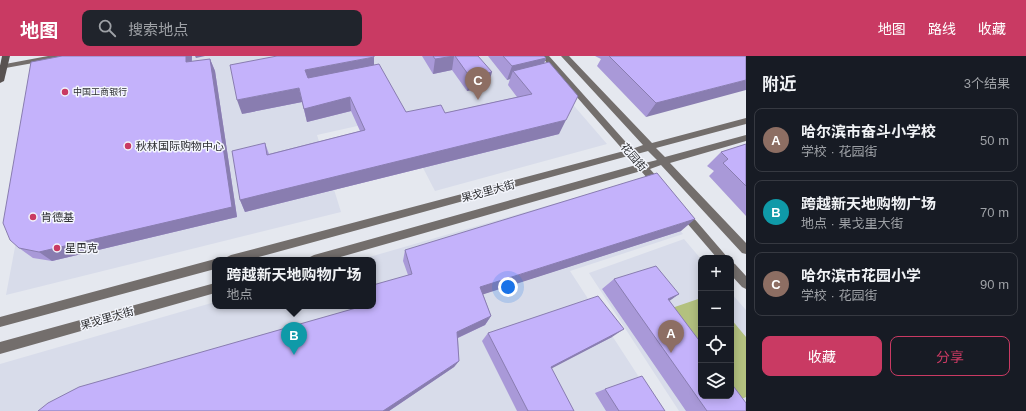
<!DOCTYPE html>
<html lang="zh">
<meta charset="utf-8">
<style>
:root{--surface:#171b24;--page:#20242c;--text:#f1f3f6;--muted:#9ea1a6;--line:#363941;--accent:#c93a63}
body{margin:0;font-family:Helvetica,"Noto Sans SC",sans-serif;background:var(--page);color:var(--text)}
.controls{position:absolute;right:12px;bottom:12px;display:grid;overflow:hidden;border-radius:8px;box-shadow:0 2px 10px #0003}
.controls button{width:36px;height:36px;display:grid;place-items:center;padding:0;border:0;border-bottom:1px solid var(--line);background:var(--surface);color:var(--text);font:20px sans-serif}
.you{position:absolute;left:508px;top:231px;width:14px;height:14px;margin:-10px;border:3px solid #fff;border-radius:50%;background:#1a73e8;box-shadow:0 0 0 6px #1a73e833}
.badge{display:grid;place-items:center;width:26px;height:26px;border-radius:50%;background:var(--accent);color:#fff;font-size:13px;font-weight:700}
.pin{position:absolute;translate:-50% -33px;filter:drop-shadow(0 1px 2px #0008)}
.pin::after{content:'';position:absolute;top:21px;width:14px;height:12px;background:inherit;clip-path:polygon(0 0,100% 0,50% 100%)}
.popup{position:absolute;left:212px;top:201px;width:164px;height:52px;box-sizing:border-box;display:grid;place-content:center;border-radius:8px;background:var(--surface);filter:drop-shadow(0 1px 3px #0005);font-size:13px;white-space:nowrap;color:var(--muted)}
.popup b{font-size:15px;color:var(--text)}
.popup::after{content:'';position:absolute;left:50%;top:100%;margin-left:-8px;border:8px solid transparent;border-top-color:var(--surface)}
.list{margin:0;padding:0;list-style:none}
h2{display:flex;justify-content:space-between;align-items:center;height:52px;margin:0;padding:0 16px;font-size:17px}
h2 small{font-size:13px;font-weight:400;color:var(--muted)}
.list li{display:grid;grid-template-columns:26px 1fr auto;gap:12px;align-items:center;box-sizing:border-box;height:64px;margin:0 8px 8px;padding:0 8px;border:1px solid var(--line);border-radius:8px}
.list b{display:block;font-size:15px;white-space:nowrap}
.list p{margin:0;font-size:13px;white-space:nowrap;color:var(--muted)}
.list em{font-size:13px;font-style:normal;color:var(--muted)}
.actions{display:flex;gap:8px;padding:12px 16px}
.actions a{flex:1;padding:9px 0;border:1px solid var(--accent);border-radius:8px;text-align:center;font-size:14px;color:var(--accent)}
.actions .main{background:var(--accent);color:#fff}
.icon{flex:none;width:22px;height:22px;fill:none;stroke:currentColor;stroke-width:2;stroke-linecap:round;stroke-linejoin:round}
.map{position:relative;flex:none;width:746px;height:355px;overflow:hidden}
header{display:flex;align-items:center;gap:24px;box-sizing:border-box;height:56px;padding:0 20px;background:var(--accent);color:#fff}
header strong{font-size:19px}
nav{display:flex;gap:22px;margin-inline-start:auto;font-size:14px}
.search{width:280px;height:36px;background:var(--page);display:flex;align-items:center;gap:10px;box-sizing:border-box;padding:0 14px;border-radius:8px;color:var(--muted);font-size:15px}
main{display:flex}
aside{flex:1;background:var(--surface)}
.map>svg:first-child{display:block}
.built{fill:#d8dcea}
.green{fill:#b3c17f}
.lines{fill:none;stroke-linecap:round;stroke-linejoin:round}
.secondary{fill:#736e6c;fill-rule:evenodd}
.primary{fill:#585251;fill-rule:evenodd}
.wall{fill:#a999d8}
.shaded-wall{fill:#897db0}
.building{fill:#c4b2fb;stroke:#897db0}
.poi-dot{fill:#c93a63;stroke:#f3f5fc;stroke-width:1.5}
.labels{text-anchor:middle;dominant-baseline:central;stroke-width:3;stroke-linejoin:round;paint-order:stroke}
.far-poi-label{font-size:9px;fill:#2d2e31;stroke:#f3f5fc;text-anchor:start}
.poi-label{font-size:11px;fill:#2d2e31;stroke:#f3f5fc;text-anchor:start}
.street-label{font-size:11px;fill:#2d2e31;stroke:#f3f5fc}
</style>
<header>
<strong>地图</strong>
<div class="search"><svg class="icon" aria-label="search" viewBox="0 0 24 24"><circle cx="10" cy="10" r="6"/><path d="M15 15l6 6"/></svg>搜索地点</div>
<nav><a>地图</a><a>路线</a><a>收藏</a></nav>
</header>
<main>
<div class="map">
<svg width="746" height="355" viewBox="0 0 746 355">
<rect width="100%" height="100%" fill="#e5e8ef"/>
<path class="built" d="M106 0H355L384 64 317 79 341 156 6 239 49 10Z
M365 0H531L607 88 435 135Z
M637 124 683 178 570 215 661 355H0V308L215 246V250H373V204H359Z
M684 183 701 203V340H731V237L746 254V355H679L589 217Z"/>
<path class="green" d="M701 242V301L666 254Z
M731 263 746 281V341L734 346 731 340Z"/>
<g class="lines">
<path class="secondary" d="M48 0H65L61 2 0 13V9Z
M541 0H549L632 93 643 89 561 0H569L652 87 746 62V68L656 92 665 101 746 79V85L670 107 746 187V198L742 197 661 109 650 113 664 129 659 133 656 132 641 115 330 204H309L310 201 314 199 636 109 628 100 248 204H226L227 201 231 199 624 95ZM648 95 657 104 645 107 637 98Z
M683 152 686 153 728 202H717L680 159 678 156 680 153Z
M215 203 217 204H215V213L0 271V261Z
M731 206 735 208 746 220V233L742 231 731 219Z
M215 227V237L0 298V286Z"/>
<path class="primary" d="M2 0H10L4 25 0 27V10Z"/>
</g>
<path class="wall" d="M62 0H192V6L210 3 215 15 237 161 52 205 33 202 19 192Z
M422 0H478L488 30 467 35 452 14 433 18Z
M488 0H544L546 2 544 8 559 78 245 156 240 144 265 87 269 98 360 75 351 55 307 66 302 46 242 58 374 9 406 56 445 57 517 41 508 29 510 23 507 24Z
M595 0H746L646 61 597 10 601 3Z
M746 88V160L709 120 714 115 707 110 721 96Z
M681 175 483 238 491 260 485 269 458 282 459 305 454 311 389 355H38L355 253 354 250H373L408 219 403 205 405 194Z
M614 223 679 238 669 245 746 355H686L602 233Z
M488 277 612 281 551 312 574 355H517L482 285Z
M605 333 665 355H606L595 337Z"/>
<path class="shaded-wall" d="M186 0H192L191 18 186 6Z
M195 0H205L196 2Z
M454 0 452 14 433 18 435 3Z
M374 1V15L307 28 305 14Z
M546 2 540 17 513 15 510 23 507 24 512 10Z
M210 3 215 15 237 161 52 205 39 196Z
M492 16 488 30 467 35 470 21Z
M746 24V34L646 61 656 47Z
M299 32 302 46 242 58 237 44Z
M350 41 351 55 307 66 304 53Z
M566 64 559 78 245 156 240 144Z
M695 163 681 175 475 241 480 231Z
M679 238 665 248 668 243Z
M491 260 485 269 453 284 457 276Z
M624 273 612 281 541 318 551 311Z
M459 305 454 311 389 355H383Z"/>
<path class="building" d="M62 0H186V6L210 3 232 151 39 196 19 192 10 184 3 167 31 6Z
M277 0H374V1L305 14 308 22 379 8 406 56 441 49 445 57 532 38 513 15 549 6 578 40 566 64 240 144 232 95 265 87 267 99 365 74 350 41 304 53 299 32 237 44 230 9Z
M433 0H454L435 3Z
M455 0H478L492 16 470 21Z
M503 0H544L546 2 512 10Z
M609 0H746V24L656 47Z
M746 88V130L723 107 728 103 721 96Z
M657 117 695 163 480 231 491 260 457 276 459 305 383 355H38L48 347 79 331 356 252V250H373V229L412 218 405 194Z
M656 210 679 238 668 243 701 287V340H731V327L746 347V355H707L614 223Z
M598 240 624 273 551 311 574 355H528L488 277Z
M642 320 665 355H619L605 333Z"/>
<g class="poi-dot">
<circle cx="65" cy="36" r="4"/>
<circle cx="128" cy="90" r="4"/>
<circle cx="33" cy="161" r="4"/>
<circle cx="57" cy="192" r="4"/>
</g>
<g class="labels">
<g class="far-poi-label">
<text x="73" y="36">中国工商银行</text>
</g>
<g class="poi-label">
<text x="136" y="90">秋林国际购物中心</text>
<text x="41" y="161">肯德基</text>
<text x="65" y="192">星巴克</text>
</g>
<g class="street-label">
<text transform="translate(634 101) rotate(49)">花园街</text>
<text transform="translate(488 135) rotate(-15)">果戈里大街</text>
<text transform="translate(107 262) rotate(-16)">果戈里大街</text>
</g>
</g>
</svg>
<div class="controls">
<button>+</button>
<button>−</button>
<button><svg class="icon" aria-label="locate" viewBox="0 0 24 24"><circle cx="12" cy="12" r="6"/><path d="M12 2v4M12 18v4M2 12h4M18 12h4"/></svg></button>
<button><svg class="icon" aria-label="layers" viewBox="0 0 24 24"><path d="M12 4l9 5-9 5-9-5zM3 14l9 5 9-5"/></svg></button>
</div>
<div class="you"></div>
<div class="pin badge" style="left:671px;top:297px;background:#8d6e63">A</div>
<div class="pin badge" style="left:294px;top:299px;background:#0f9aa8">B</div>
<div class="popup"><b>跨越新天地购物广场</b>地点</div>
<div class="pin badge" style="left:478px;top:44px;background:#8d6e63">C</div>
</div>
<aside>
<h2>附近<small>3个结果</small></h2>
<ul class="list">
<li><span class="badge" style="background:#8d6e63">A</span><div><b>哈尔滨市奋斗小学校</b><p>学校 · 花园街</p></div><em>50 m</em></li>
<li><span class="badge" style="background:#0f9aa8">B</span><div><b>跨越新天地购物广场</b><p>地点 · 果戈里大街</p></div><em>70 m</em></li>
<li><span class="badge" style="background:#8d6e63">C</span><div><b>哈尔滨市花园小学</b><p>学校 · 花园街</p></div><em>90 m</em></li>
</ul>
<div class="actions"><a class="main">收藏</a><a>分享</a></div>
</aside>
</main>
